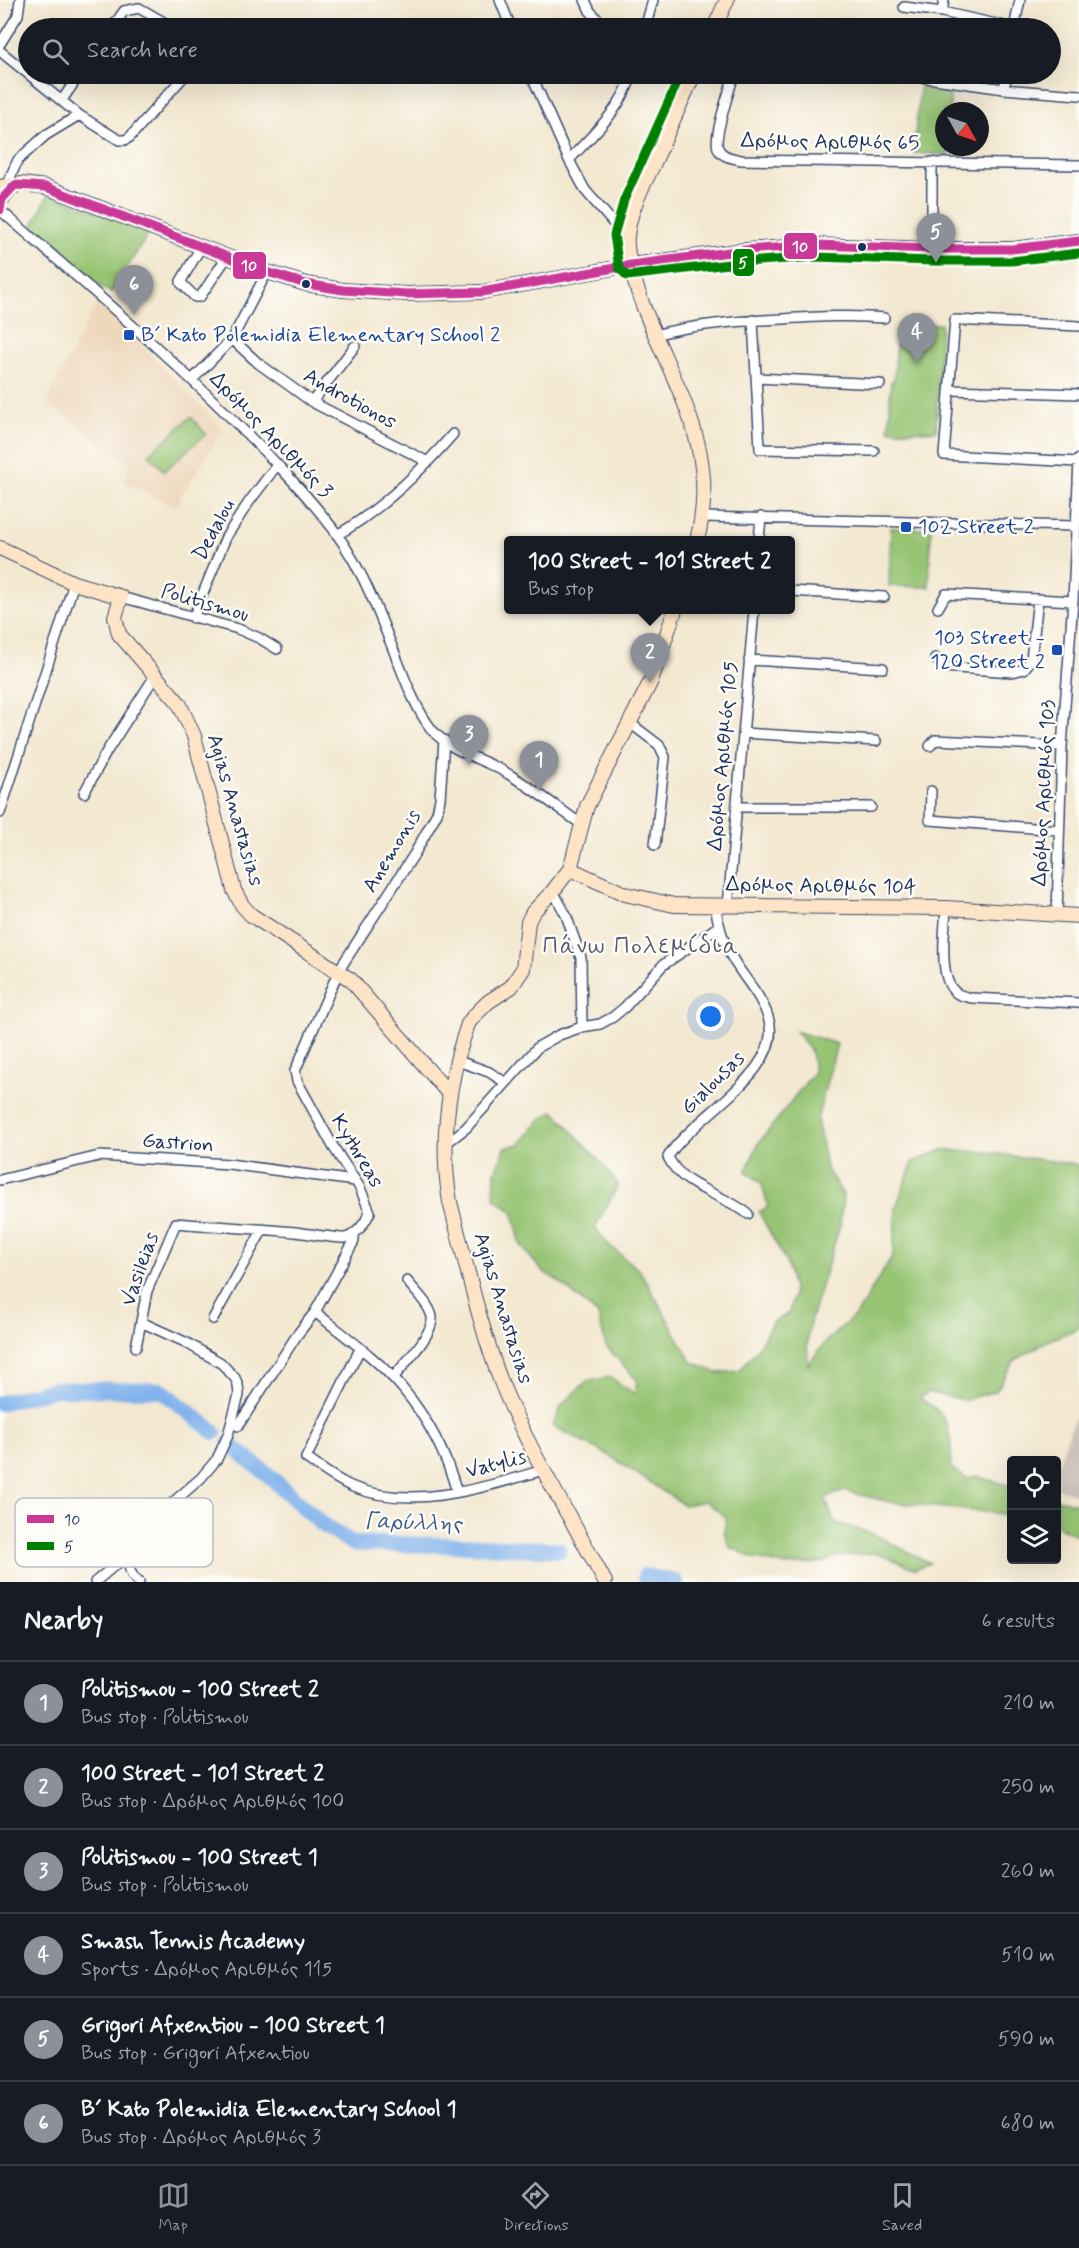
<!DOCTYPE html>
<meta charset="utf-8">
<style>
:root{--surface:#171b24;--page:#242831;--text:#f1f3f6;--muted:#9ea1a6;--line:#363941;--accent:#8c9099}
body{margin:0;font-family:Mynerve,sans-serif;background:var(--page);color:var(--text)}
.controls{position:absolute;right:18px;bottom:18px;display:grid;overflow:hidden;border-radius:6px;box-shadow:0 6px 24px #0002}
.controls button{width:54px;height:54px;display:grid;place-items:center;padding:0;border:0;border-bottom:2px solid var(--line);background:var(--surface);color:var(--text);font:30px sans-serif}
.compass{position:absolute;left:935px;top:102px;width:54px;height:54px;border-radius:50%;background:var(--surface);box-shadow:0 6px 24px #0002;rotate:130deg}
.you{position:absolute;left:711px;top:1017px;width:21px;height:21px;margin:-15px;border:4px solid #fff;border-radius:50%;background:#1a73e8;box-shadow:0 0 0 9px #1a73e833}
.badge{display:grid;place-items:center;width:39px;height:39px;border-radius:50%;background:var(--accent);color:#fff;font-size:20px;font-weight:700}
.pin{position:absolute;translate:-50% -50px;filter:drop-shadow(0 2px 3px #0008)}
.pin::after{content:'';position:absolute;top:32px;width:21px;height:18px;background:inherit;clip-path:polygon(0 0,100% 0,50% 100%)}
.popup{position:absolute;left:504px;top:536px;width:291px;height:78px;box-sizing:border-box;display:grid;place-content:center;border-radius:6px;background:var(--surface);filter:drop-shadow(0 2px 4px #0005);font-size:20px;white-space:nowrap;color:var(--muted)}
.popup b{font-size:22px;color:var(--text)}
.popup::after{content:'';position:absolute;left:50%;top:100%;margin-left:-12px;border:12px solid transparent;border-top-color:var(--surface)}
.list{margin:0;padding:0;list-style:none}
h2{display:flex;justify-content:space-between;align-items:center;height:78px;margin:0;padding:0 24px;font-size:26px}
h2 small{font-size:20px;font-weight:400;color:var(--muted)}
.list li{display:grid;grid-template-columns:39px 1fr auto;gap:18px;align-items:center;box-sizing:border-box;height:84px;padding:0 24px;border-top:2px solid var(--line)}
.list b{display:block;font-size:22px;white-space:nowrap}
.list p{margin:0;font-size:20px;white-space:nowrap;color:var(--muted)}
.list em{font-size:20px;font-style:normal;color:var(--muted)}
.icon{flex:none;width:33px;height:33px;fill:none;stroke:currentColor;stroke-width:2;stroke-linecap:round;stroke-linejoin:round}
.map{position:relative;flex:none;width:1079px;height:1582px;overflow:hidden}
.search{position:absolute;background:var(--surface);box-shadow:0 6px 24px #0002;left:18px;right:18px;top:18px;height:66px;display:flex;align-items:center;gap:15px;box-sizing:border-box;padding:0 21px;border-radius:33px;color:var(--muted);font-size:22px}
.sheet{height:582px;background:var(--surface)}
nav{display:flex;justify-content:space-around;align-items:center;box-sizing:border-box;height:84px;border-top:2px solid var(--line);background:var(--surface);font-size:16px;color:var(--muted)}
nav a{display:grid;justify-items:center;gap:3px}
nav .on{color:var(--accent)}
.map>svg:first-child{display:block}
.built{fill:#eed7bb}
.industrial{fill:#ccc2b9}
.green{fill:#97c473;stroke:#597a68;stroke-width:1.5}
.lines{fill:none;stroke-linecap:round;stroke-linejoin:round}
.river{stroke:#80b2ec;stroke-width:16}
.street-casing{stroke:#3b4b6f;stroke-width:12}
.secondary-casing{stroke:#3b4b6f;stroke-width:16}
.street{stroke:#fff;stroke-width:9}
.secondary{stroke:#fee4c6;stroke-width:14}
.bus-1-casing{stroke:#fdfcf7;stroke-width:14}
.bus-2-casing{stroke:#fdfcf7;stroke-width:14}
.bus-1{stroke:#ca3998;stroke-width:9}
.bus-2{stroke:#008000;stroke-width:9}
.bus-dot{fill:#1b2f5e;stroke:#fdfcf7;stroke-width:2}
.transit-dot{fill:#1a4fb4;stroke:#fdfcf7;stroke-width:2}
.labels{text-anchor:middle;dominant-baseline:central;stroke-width:5;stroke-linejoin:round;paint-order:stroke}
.street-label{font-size:21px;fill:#1b2f5e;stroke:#fdfcf7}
.transit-label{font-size:21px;fill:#164399;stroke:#fdfcf7;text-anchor:start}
.water-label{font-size:22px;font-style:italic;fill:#395689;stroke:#fdfcf7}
.quarter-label{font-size:24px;letter-spacing:1.5px;fill:#5a586c;stroke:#fdfcf7}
.key{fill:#fdfcf7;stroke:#b9bec9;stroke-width:1.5}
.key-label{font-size:16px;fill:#1b2f5e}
.line-badge{stroke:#fdfcf7;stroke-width:2}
.badge-label{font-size:16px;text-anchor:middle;font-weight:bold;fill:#fff}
</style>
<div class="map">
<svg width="1079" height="1582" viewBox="0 0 1079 1582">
<rect width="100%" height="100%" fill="#fdfcf7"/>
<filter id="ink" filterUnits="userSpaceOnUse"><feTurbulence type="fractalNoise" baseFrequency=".0167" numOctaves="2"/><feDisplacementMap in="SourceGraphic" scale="12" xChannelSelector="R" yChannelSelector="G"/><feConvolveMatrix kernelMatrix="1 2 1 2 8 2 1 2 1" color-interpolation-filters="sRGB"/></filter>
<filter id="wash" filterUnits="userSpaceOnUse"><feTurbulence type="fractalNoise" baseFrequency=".008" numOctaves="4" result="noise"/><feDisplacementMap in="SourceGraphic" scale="24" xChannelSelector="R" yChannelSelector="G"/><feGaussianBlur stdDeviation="1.35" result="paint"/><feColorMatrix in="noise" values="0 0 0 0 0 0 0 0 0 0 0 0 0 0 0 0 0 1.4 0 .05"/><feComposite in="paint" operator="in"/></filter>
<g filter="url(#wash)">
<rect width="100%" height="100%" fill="#f3e8d0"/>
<path class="built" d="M98 301 223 429 175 507 124 482 130 464 46 403Z"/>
<path class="industrial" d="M1079 1405V1496L1057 1488 1056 1471Z"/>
<path class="green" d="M921 82 950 88V111H944V147H949V155L913 153Z
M49 194 150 231 111 293 93 281 32 227Z
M905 323 941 324 936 431 889 430 891 381H894L896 345H904Z
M191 417 206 434 164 471 149 454Z
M891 528 931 529 929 587 889 586Z
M795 1031 837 1044 817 1119 826 1168 843 1195 840 1225 811 1318 807 1340 808 1365 826 1341 857 1314 893 1255 896 1207 913 1162 942 1150 985 1152 1079 1165V1328L1047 1341 1014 1361 996 1391 963 1400 928 1392 920 1398C926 1403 938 1408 942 1416 951 1430 953 1451 950 1467L967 1479 976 1476 1011 1486V1515L890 1502 844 1491 825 1498 834 1522 873 1534 930 1563 916 1569 877 1553 837 1556 824 1562 787 1566 753 1558 730 1547 724 1531 727 1518 705 1501 684 1505 610 1456 553 1426 562 1405 587 1381 610 1377 635 1394 637 1380 606 1346 598 1315 557 1280 542 1271 521 1246 513 1212 494 1198 495 1172 505 1148 520 1144 539 1121 554 1111C575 1136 600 1157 618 1185L595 1228 608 1244 640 1271 692 1362 717 1373 739 1371 756 1351 772 1323 789 1313 794 1293 787 1264 759 1212 768 1207 762 1184 746 1171 758 1144 814 1072 811 1051Z
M1057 1499 1079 1504V1536L1057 1526Z"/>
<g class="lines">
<path class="river" d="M0 1403 56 1389 161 1390 214 1432
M229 1444 267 1474 323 1525 354 1544 462 1545 559 1550
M645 1576 676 1582"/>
</g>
</g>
<g filter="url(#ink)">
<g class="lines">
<defs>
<path id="street" d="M500 0 511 28
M585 0 590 11 606 28
M904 7 942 12 1014 28
M942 12 944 0
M112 28 124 11 139 8 174 28
M645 28 653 0
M1014 28 1020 0
M0 44 18 15 20 0
M0 51 79 115 119 140H125L130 137 186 74
M531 74 569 160 585 190 626 238
M734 74C731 87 713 136 718 148 721 157 733 158 741 160L1079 165
M899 74 1004 89 1079 95
M1004 89 1007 74
M62 100 80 74
M569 160C594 133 622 109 632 74
M932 162V249
M6 186 18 160 46 135 79 115
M0 210C77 277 154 342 227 414 260 447 294 480 323 516 355 554 373 598 391 644 403 673 413 705 432 730 452 753 485 759 510 775 535 790 558 808 581 824
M201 247 181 281V283L195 297H200L227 257
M753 320 760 449 874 451
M654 335C696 324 740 321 783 319 817 317 850 315 884 318
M232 339 258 363 312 402 428 462
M756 378 880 384
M192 380 232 339 267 272
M950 390 1079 394
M312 402 355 346
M1079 462 944 455 955 320 1079 326
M703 517 1076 526
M337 535C381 510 420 472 453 434
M759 540 761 517
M791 591 884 597
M121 597 238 629 259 638 277 649
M938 608 946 594 1073 601
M193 618 226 537 249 502 277 465
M935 658 943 667 1012 672 1024 669 1031 660 1038 599
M749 660 883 668
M630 723 659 745 665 757 655 845
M743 733 876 741
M930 746 935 740 1062 746
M931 791 930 820 1059 830
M84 793 107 751 155 676
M737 807H871
M0 813 74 583
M553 891 566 915 581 958 582 1027
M715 906C718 921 721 936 728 950 739 974 760 992 768 1017 787 1071 691 1117 668 1157 683 1189 723 1193 748 1214
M728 906 754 610
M946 908C945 929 937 983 958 994 962 996 967 997 972 998L1079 1003
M1057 914 1062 746 1073 601 1079 459
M458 1061 489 1072 506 1083
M445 1144 466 1128 538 1047 559 1035 582 1027 600 1024 613 1017 625 1007 663 965 719 926
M0 1180 99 1156 229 1164 355 1181
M315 1312C345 1336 379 1360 403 1389 428 1419 446 1454 457 1492
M213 1319 263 1229
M136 1347 147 1291 176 1223C216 1227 256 1228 295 1232 305 1233 339 1239 345 1238 357 1235 365 1223 370 1212L360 1188 334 1148 297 1081 295 1071 339 970 415 853 437 813 440 799 444 740
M360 1349 306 1458C322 1469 336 1480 353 1487 413 1511 485 1487 543 1470
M393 1378C403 1365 434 1334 432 1317 430 1305 415 1291 407 1281
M238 1426 297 1335 315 1312 354 1241V1233
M127 1555C129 1565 129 1576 139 1582
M95 1582 127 1555 155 1518 201 1478 217 1459 228 1435 239 1395 238 1385 235 1378 221 1363 185 1342 141 1322"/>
<path id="secondary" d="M714 28 727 0
M694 74C680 104 667 134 653 165 642 188 629 211 627 237 625 255 636 286 642 303 673 386 721 448 697 540
M0 187 22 184 46 187 267 272 306 284 343 290 407 294 482 292 631 265 745 250 816 245 932 249H1012L1079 241
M2 199 15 185
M0 548 74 583 121 597 115 617 119 634 179 703 194 736 234 890 242 905 251 915 351 980 450 1095
M570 869 625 894 674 905 946 908 1079 916
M605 1582C571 1517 531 1455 503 1387 480 1328 466 1263 450 1202 440 1143 448 1081 468 1024L473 1017 488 1002 511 987 523 969 528 922 533 912 553 891 570 869 587 806 651 681 675 610"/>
</defs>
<use href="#street" class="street-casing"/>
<use href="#secondary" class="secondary-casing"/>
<use href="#street" class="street"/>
<use href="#secondary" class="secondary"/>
<defs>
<path id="bus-1" d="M0 210 2 199 15 185 46 187 267 272 306 284 343 290 407 294 482 292 631 265 745 250 816 245 932 249H1012L1079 241"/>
<path id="bus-2" d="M681 74 624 200 614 235 619 268 627 276 746 262 816 257 932 261H1012L1079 253"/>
</defs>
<use href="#bus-1" class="bus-1-casing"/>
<use href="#bus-2" class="bus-2-casing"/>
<use href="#bus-1" class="bus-1"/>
<use href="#bus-2" class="bus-2"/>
</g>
</g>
<g class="bus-dot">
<circle cx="862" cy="247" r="5"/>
<circle cx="306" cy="284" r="5"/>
</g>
<g class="transit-dot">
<rect x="123" y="329" width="12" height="12" rx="3"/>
<rect x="900" y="521" width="12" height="12" rx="3"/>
<rect x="1051" y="644" width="12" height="12" rx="3"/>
</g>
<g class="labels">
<g class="street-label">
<text transform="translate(830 142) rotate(1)">Δρόμος Αριθμός 65</text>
<text transform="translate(350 399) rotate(29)">Androtionos</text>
<text transform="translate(271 435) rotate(46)">Δρόμος Αριθμός 3</text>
<text transform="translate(214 530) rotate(-62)">Dedalou</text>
<text transform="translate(205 603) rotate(16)">Politismou</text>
<text transform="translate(723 756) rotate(-85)">Δρόμος Αριθμός 105</text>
<text transform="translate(1044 793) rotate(-87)">Δρόμος Αριθμός 103</text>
<text transform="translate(235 810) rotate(74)">Agias Anastasias</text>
<text transform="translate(392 851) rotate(-59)">Anemonis</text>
<text transform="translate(821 886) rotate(1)">Δρόμος Αριθμός 104</text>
<text transform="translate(713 1083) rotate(-45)">Gialousas</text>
<text transform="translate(178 1143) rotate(4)">Gastrion</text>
<text transform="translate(357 1151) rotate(59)">Kythreas</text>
<text transform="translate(140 1269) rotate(-71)">Vasileias</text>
<text transform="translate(503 1308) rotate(73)">Agias Anastasias</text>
<text transform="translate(496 1464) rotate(-15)">Vatylis</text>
</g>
<g class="transit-label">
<text x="141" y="335">B´ Kato Polemidia Elementary School 2</text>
<text x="918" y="527">102 Street 2</text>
<text x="1045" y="638" text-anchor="end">103 Street -<tspan x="1045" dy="24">120 Street 2</tspan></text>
</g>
<g class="water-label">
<text transform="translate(413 1523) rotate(2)">Γαρύλλης</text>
</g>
<g class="quarter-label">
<text x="641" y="946">Πάνω Πολεμίδια</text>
</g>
</g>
<rect x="15" y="1498" width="198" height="69" rx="9" class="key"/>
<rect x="27" y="1515" width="27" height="8" fill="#ca3998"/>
<rect x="27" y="1542" width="27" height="8" fill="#008000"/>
<g class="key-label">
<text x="64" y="1525">10</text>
<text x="64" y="1552">5</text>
</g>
<g class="line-badge">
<rect x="783" y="232" width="35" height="28" rx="6" fill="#ca3998"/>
<rect x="732" y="248" width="23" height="29" rx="6" fill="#008000"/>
<rect x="232" y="251" width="35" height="29" rx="6" fill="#ca3998"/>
</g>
<g class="badge-label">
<text x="800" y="252">10</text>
<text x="743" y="268">5</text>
<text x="249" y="271">10</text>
</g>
</svg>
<div class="controls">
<button><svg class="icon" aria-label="locate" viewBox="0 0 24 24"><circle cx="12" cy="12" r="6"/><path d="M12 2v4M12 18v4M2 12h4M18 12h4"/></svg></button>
<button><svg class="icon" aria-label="layers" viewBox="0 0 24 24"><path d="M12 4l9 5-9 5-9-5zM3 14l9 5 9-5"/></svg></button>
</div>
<svg class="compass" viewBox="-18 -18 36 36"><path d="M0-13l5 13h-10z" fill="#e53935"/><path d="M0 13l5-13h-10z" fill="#9ea1a6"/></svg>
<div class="you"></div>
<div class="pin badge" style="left:539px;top:791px">1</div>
<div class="pin badge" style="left:650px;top:683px">2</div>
<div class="popup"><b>100 Street - 101 Street 2</b>Bus stop</div>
<div class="pin badge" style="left:469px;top:765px">3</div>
<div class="pin badge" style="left:917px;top:363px">4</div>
<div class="pin badge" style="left:936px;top:263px">5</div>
<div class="pin badge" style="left:134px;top:315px">6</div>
<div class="search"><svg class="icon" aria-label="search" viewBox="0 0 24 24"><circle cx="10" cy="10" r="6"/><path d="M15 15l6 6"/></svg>Search here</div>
</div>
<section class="sheet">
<h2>Nearby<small>6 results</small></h2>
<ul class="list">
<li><span class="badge">1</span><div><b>Politismou - 100 Street 2</b><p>Bus stop · Politismou</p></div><em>210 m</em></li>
<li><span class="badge">2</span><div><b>100 Street - 101 Street 2</b><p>Bus stop · Δρόμος Αριθμός 100</p></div><em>250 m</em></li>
<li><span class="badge">3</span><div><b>Politismou - 100 Street 1</b><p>Bus stop · Politismou</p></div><em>260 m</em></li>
<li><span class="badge">4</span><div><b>Smash Tennis Academy</b><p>Sports · Δρόμος Αριθμός 115</p></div><em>510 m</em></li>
<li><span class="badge">5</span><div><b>Grigori Afxentiou - 100 Street 1</b><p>Bus stop · Grigori Afxentiou</p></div><em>590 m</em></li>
<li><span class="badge">6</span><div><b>B´ Kato Polemidia Elementary School 1</b><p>Bus stop · Δρόμος Αριθμός 3</p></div><em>680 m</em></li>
</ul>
</section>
<nav>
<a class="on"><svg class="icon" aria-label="map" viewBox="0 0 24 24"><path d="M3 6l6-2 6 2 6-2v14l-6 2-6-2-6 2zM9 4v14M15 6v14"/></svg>Map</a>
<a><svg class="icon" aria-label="directions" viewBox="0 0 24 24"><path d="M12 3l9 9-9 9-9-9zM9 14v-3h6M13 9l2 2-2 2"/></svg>Directions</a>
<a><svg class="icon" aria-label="saved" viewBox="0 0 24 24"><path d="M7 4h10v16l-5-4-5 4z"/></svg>Saved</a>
</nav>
